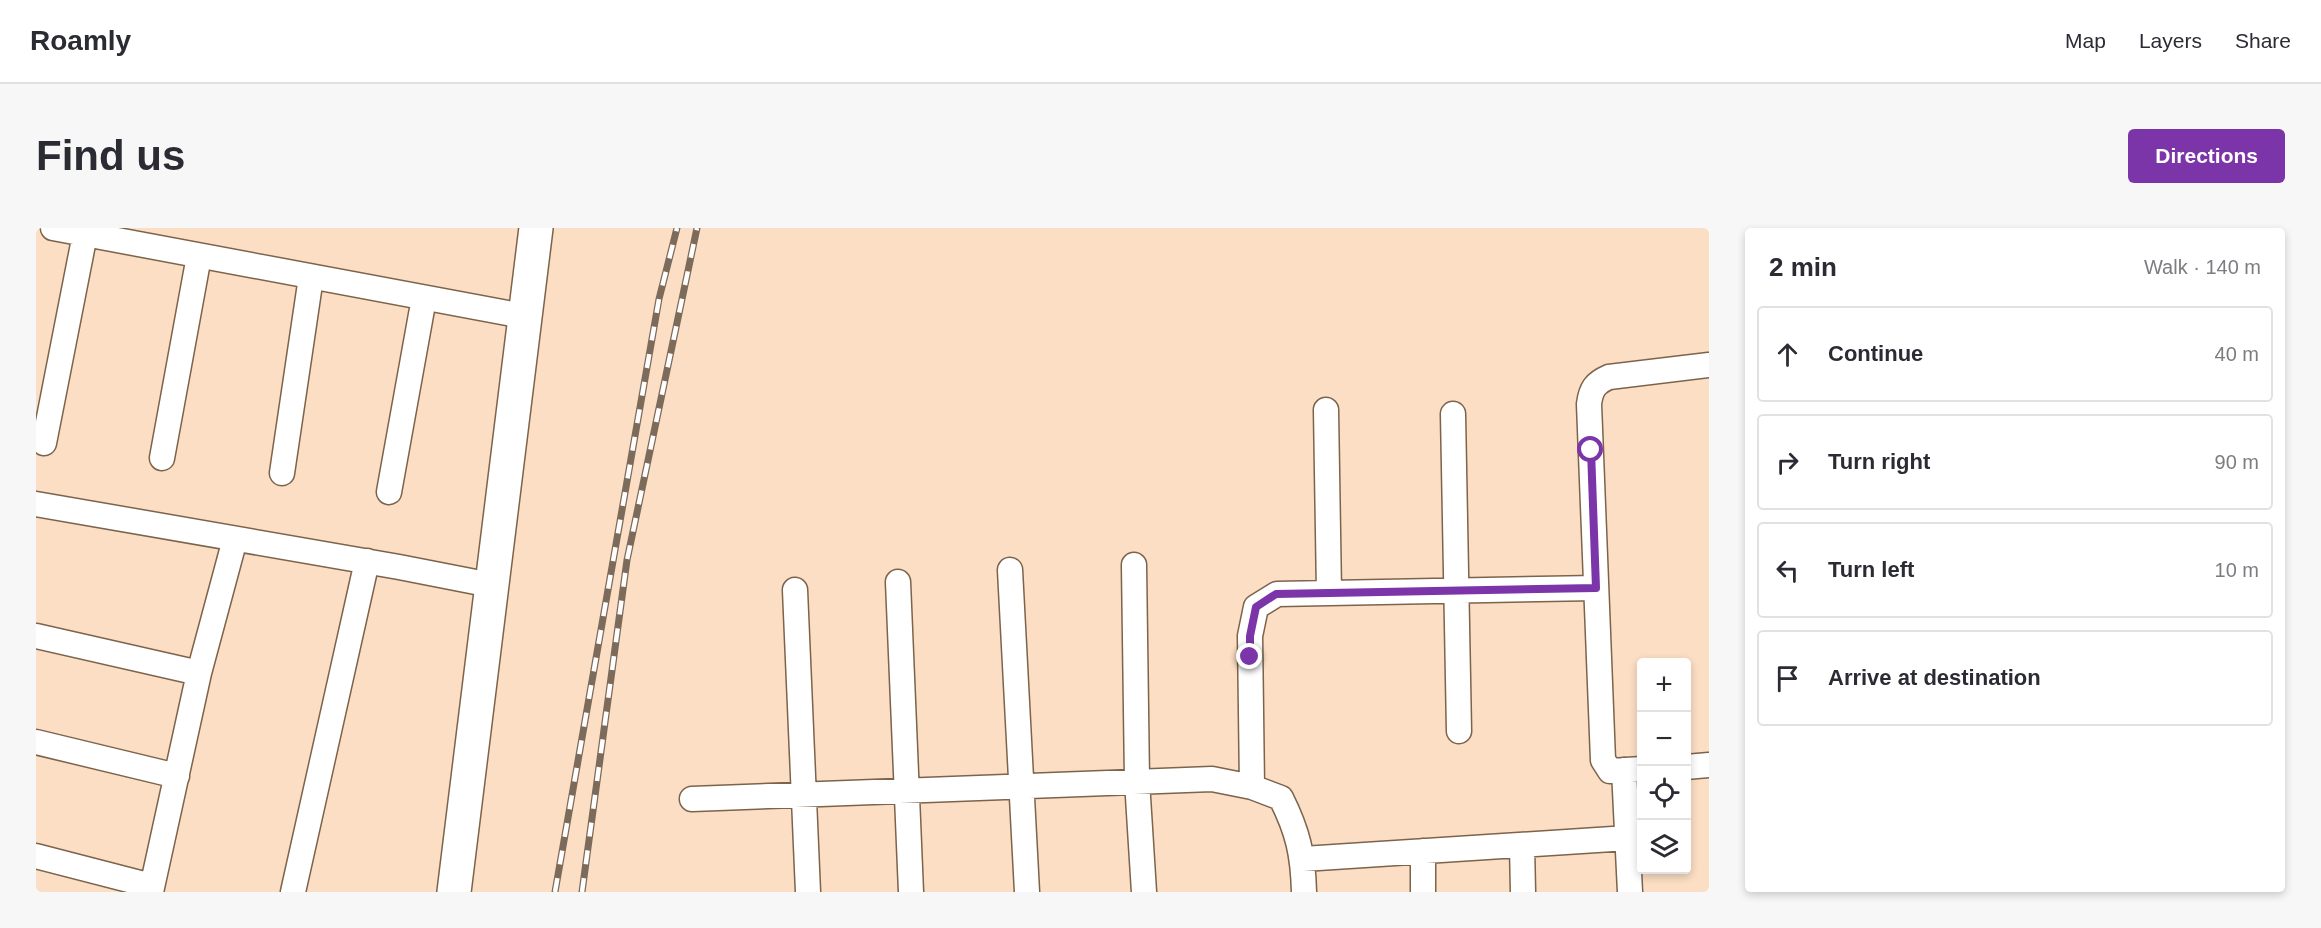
<!DOCTYPE html>
<meta charset="utf-8">
<style>
:root{--surface:#fff;--page:#f7f7f7;--text:#2b2b33;--muted:#7c7c81;--line:#e1e1e2;--accent:#7b35a8}
body{margin:0;font-family:Arial,sans-serif;background:var(--page);color:var(--text)}
.controls{position:absolute;right:18px;bottom:18px;display:grid;overflow:hidden;border-radius:6px;box-shadow:0 3px 9px #0003}
.controls button{width:54px;height:54px;display:grid;place-items:center;padding:0;border:0;border-bottom:2px solid var(--line);background:var(--surface);color:var(--text);font:30px sans-serif}
.stop{position:absolute;width:18px;height:18px;margin:-14px;border:4px solid #7b35a8;border-radius:50%;background:#fff}
.stop.end{background:#7b35a8;border-color:#fff;box-shadow:0 2px 6px #0008}
.list{margin:0;padding:0;list-style:none}
h2{display:flex;justify-content:space-between;align-items:center;height:78px;margin:0;padding:0 24px;font-size:26px}
h2 small{font-size:20px;font-weight:400;color:var(--muted)}
.list li{display:grid;grid-template-columns:39px 1fr auto;gap:18px;align-items:center;box-sizing:border-box;height:96px;margin:0 12px 12px;padding:0 12px;border:2px solid var(--line);border-radius:6px}
.list b{display:block;font-size:22px;white-space:nowrap}
.list em{font-size:20px;font-style:normal;color:var(--muted)}
.icon{flex:none;width:33px;height:33px;fill:none;stroke:currentColor;stroke-width:2;stroke-linecap:round;stroke-linejoin:round}
.map{position:relative;flex:none;width:1673px;height:664px;overflow:hidden;border-radius:6px}
header{display:flex;align-items:center;gap:36px;box-sizing:border-box;height:84px;padding:0 30px;background:var(--surface);border-bottom:2px solid var(--line)}
header strong{font-size:28px}
nav{display:flex;gap:33px;margin-inline-start:auto;font-size:21px}
.intro{display:flex;align-items:center;justify-content:space-between;box-sizing:border-box;height:144px;padding:0 36px}
h1{margin:0;font-size:42px}
.button{padding:15px 27px;border-radius:6px;background:var(--accent);color:#fff;font-size:21px;font-weight:700}
main{display:flex;gap:36px;padding:0 36px}
aside{flex:1;background:var(--surface);border-radius:6px;box-shadow:0 3px 9px #0003}
.map>svg:first-child{display:block}
.lines{fill:none;stroke-linecap:round;stroke-linejoin:round}
.minor-casing{stroke:#7c634b;stroke-width:27}
.secondary-casing{stroke:#7c634b;stroke-width:36}
.minor{stroke:#fff;stroke-width:24}
.secondary{stroke:#fff;stroke-width:33}
.rail-casing{stroke:#7c6a5a;stroke-width:7}
.rail{stroke:#fff;stroke-width:4.5;stroke-dasharray:14;stroke-linecap:butt}
.route{stroke:#7b35a8;stroke-width:8}
</style>
<header>
<strong>Roamly</strong>
<nav><a>Map</a><a>Layers</a><a>Share</a></nav>
</header>
<div class="intro"><h1>Find us</h1><a class="button">Directions</a></div>
<main>
<div class="map">
<svg width="1673" height="664" viewBox="0 0 1673 664">
<rect width="100%" height="100%" fill="#fbdec3"/>
<g class="lines">
<defs>
<path id="minor" d="M17 0 487 88
M1290 182 1293 365
M1417 186 1423 503
M8 215 49 6
M126 230 163 28
M246 245 275 49
M353 264 388 70
M0 276 363 339 455 357
M1098 337 1101 553 1108 664
M974 342 991 664
M862 354 875 664
M759 362 772 664
M0 408 163 445
M0 514 141 548
M1650 539 1673 537
M1606 541 1574 543 1567 532 1553 176C1555 161 1559 155 1573 149L1673 137
M1588 542 1594 664
M1216 559 1214 408 1220 379 1241 366 1560 360
M656 571 1176 551 1216 559 1245 570C1262 604 1267 626 1268 664
M1486 617 1487 664
M1387 623V664
M0 628 116 658
M1267 631 1592 610
M115 664 163 445 199 311
M257 664 331 333"/>
<path id="secondary" d="M418 664 500 0"/>
</defs>
<use href="#minor" class="minor-casing"/>
<use href="#secondary" class="secondary-casing"/>
<use href="#minor" class="minor"/>
<use href="#secondary" class="secondary"/>
<defs>
<path id="rail" d="M519 664 623 71 641 0
M546 664 591 332 661 0"/>
</defs>
<use href="#rail" class="rail-casing"/>
<use href="#rail" class="rail"/>
</g>
<g class="lines">
<path class="route" d="M1214 429V408L1220 379 1240 366 1560 360 1555 222"/>
</g>
</svg>
<div class="controls">
<button>+</button>
<button>−</button>
<button><svg class="icon" aria-label="locate" viewBox="0 0 24 24"><circle cx="12" cy="12" r="6"/><path d="M12 2v4M12 18v4M2 12h4M18 12h4"/></svg></button>
<button><svg class="icon" aria-label="layers" viewBox="0 0 24 24"><path d="M12 4l9 5-9 5-9-5zM3 14l9 5 9-5"/></svg></button>
</div>
<div class="stop" style="left:1555px;top:222px"></div>
<div class="stop end" style="left:1214px;top:429px"></div>
</div>
<aside>
<h2>2 min<small>Walk · 140 m</small></h2>
<ul class="list">
<li><svg class="icon" aria-label="ahead" viewBox="0 0 24 24"><path d="M12 20V5M6 11l6-6 6 6"/></svg><div><b>Continue</b></div><em>40 m</em></li>
<li><svg class="icon" aria-label="right" viewBox="0 0 24 24"><path d="M7 20v-9h11M14 6l5 5-5 5"/></svg><div><b>Turn right</b></div><em>90 m</em></li>
<li><svg class="icon" aria-label="left" viewBox="0 0 24 24"><path d="M17 20v-9H6M10 6l-5 5 5 5"/></svg><div><b>Turn left</b></div><em>10 m</em></li>
<li><svg class="icon" aria-label="arrive" viewBox="0 0 24 24"><path d="M6 21V4h12l-3 4 3 4H6"/></svg><div><b>Arrive at destination</b></div></li>
</ul>
</aside>
</main>
